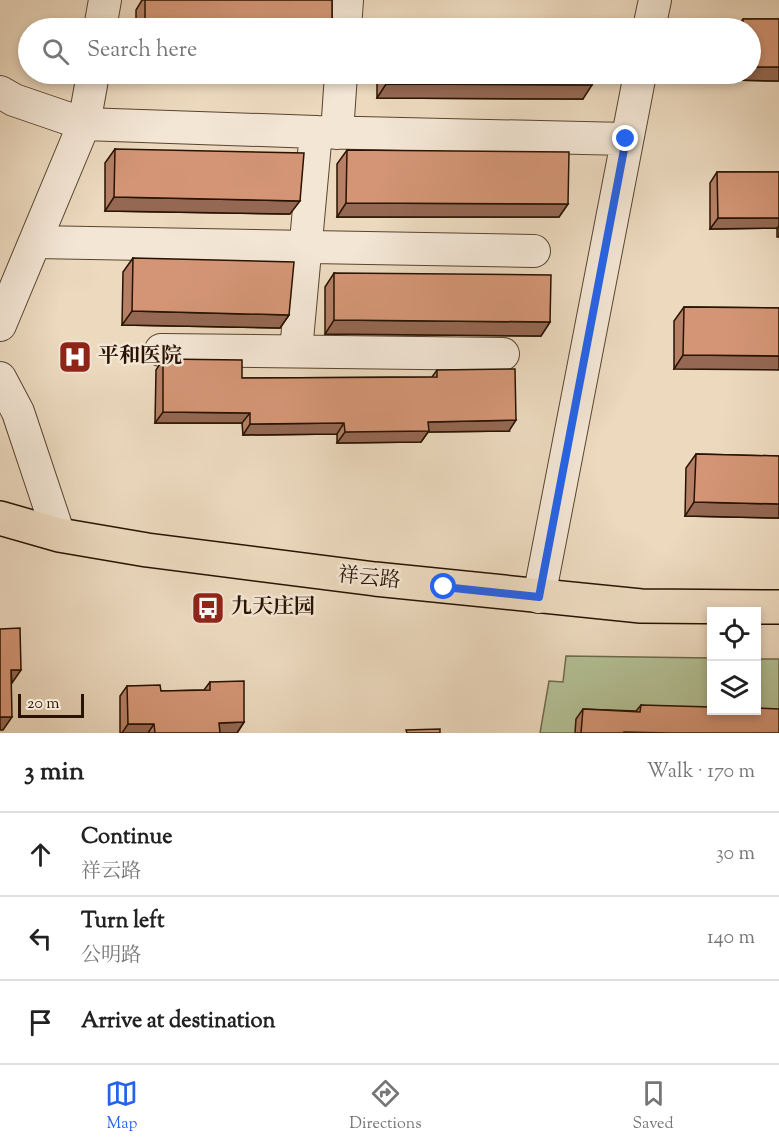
<!DOCTYPE html>
<meta charset="utf-8">
<style>
:root{--surface:#fff;--page:#f6f6f6;--text:#222;--muted:#767676;--line:#e0e0e0;--accent:#2563eb}
body{margin:0;font-family:"Sorts Mill Goudy","Noto Serif SC",serif;background:var(--page);color:var(--text)}
.controls{position:absolute;right:18px;bottom:18px;display:grid;overflow:hidden;border-radius:0px;box-shadow:0 3px 9px #0003}
.controls button{width:54px;height:54px;display:grid;place-items:center;padding:0;border:0;border-bottom:2px solid var(--line);background:var(--surface);color:var(--text);font:30px sans-serif}
.scale{position:absolute;left:18px;bottom:15px;width:66px;box-sizing:border-box;padding-left:6px;border:3px solid #281301;border-top:0;font-size:16px;line-height:21px;white-space:nowrap;color:#281301;-webkit-text-stroke:4px #f3e6d5;paint-order:stroke}
.stop{position:absolute;width:18px;height:18px;margin:-14px;border:4px solid #2563eb;border-radius:50%;background:#fff}
.stop.end{background:#2563eb;border-color:#fff;box-shadow:0 2px 6px #0008}
.list{margin:0;padding:0;list-style:none}
h2{display:flex;justify-content:space-between;align-items:center;height:78px;margin:0;padding:0 24px;font-size:26px}
h2 small{font-size:20px;font-weight:400;color:var(--muted)}
.list li{display:grid;grid-template-columns:39px 1fr auto;gap:18px;align-items:center;box-sizing:border-box;height:84px;padding:0 24px;border-top:2px solid var(--line)}
.list b{display:block;font-size:22px;white-space:nowrap}
.list p{margin:0;font-size:20px;white-space:nowrap;color:var(--muted)}
.list em{font-size:20px;font-style:normal;color:var(--muted)}
.icon{flex:none;width:33px;height:33px;fill:none;stroke:currentColor;stroke-width:2;stroke-linecap:round;stroke-linejoin:round}
.map{position:relative;flex:none;width:779px;height:733px;overflow:hidden}
.search{position:absolute;background:var(--surface);box-shadow:0 3px 9px #0003;left:18px;right:18px;top:18px;height:66px;display:flex;align-items:center;gap:15px;box-sizing:border-box;padding:0 21px;border-radius:33px;color:var(--muted);font-size:22px}
.sheet{height:330px;background:var(--surface)}
nav{display:flex;justify-content:space-around;align-items:center;box-sizing:border-box;height:84px;border-top:2px solid var(--line);background:var(--surface);font-size:16px;color:var(--muted)}
nav a{display:grid;justify-items:center;gap:3px}
nav .on{color:var(--accent)}
.map>svg:first-child{display:block}
.green{fill:#b3c095;stroke:#6e6a4b;stroke-width:1.5}
.lines{fill:none;stroke-linecap:round;stroke-linejoin:round}
.minor-casing{stroke:#594430;stroke-width:34}
.major-casing{stroke:#281301;stroke-width:36}
.minor{stroke:#f3e6d5;stroke-width:32}
.major{stroke:#ecd9be;stroke-width:33}
.wall{fill:#b58065;stroke:#281301;stroke-width:1.5}
.shaded-wall{fill:#946852;stroke:#281301;stroke-width:1.5}
.building{fill:#d39575;stroke:#281301;stroke-width:1.5}
.route{stroke:#2563eb;stroke-width:8}
.labels{text-anchor:middle;dominant-baseline:central;stroke-width:5;stroke-linejoin:round;paint-order:stroke}
.poi-label{font-size:21px;font-weight:bold;fill:#281301;stroke:#f3e6d5;text-anchor:start}
.street-label{font-size:21px;fill:#281301;stroke:#f3e6d5}
</style>
<div class="map">
<svg width="779" height="733" viewBox="0 0 779 733">
<rect width="100%" height="100%" fill="#ecd9be"/>
<filter id="stains"><feTurbulence type="fractalNoise" baseFrequency=".00333" numOctaves="4"/><feColorMatrix values="0 0 0 0 .2 0 0 0 0 .09 0 0 0 0 .02 0 0 0 .5 -.17"/></filter>
<radialGradient id="worn" r=".72"><stop offset=".6" stop-color="#630" stop-opacity="0"/><stop offset="1" stop-color="#630" stop-opacity=".3"/></radialGradient>
<path class="green" d="M566 656 711 658 712 710H756L757 659H779V719L633 733H540L549 681 563 682Z"/>
<g class="lines">
<defs>
<path id="minor" d="M100 28 105 0
M345 28 347 0
M649 28 655 0
M0 92 14 100 84 124 316 132 626 139
M337 133 341 74
M35 242 534 251
M0 325 84 124 93 74
M161 350 503 354
M296 351 316 132
M0 378 18 412 59 535
M539 597 640 74"/>
<path id="major" d="M0 518 59 535 147 550 375 579 641 606 779 607"/>
</defs>
<use href="#minor" class="minor-casing"/>
<use href="#major" class="major-casing"/>
<use href="#minor" class="minor"/>
<use href="#major" class="major"/>
</g>
<path class="wall" d="M142 0H332V28H136V10Z
M743 19H779V81L733 80V74H750V28H736Z
M377 74H592L583 99 377 98Z
M115 149 290 214 105 211V163Z
M347 150 568 204 559 217H337V164Z
M717 172H779V237H777V228L710 229V183Z
M133 258 289 315 280 328 122 325 123 272Z
M334 273 550 322 541 336 325 334V287Z
M684 307 779 308 674 369V321Z
M163 359 242 378 432 377 437 370 509 431 428 432 421 442 337 443V434L243 435 242 423H155L156 370Z
M696 454 779 456V518L685 516 686 468Z
M210 682 244 722 237 733H120V696L127 686 161 691 204 690Z
M641 705 779 733H575L576 719 583 709 636 711Z"/>
<path class="shaded-wall" d="M750 67H779V81L733 80 737 74H750Z
M386 84 592 85 583 99 377 98Z
M114 197 300 201 290 214 105 211Z
M346 203 568 204 559 217H337Z
M718 218H779V226L777 228 710 229Z
M132 311 289 315 280 328 122 325Z
M334 320 550 322 541 336 325 334Z
M683 355 779 356V370L674 369Z
M163 412 250 413 242 423H155Z
M516 420 509 431 428 432 421 442 337 443 345 432 428 422Z
M344 423 337 434 243 435 250 424Z
M694 502 779 504V518L685 516Z
M11 670H21L12 683Z
M0 717H12L3 730H0Z
M244 722 237 733H212L219 723Z
M128 724H154L148 733H122Z"/>
<path class="building" d="M145 0H332V28H145Z
M743 19H779V67H750V28H743Z
M387 74H592V85L386 84Z
M115 149 304 153 300 201 114 197Z
M347 150 569 152 568 204 346 203Z
M717 172H779V218H718Z
M133 258 294 262 289 315 132 311Z
M334 273 551 275 550 322 334 320Z
M684 307 779 308V356L683 355Z
M163 359 242 360V378L437 377V370L515 369 516 420 428 422 429 431 345 432 344 423 250 424V413L163 412Z
M696 454 779 456V504L694 502Z
M20 628 21 670H11L12 717H0V629Z
M244 681V722L219 723 220 733H155L154 724H128L127 686 160 685 161 691 210 690V682Z
M641 705 711 707V711H756V708L779 709V733H669L624 732V733H581L583 709 640 712Z
M440 729V733H407L406 730Z"/>
<g class="lines">
<path class="route" d="M444 587 539 597 626 139"/>
</g>
<defs>
<symbol id="hospital-square" viewBox="-11 -11 22 22"><rect x="-9" y="-9" width="18" height="18" rx="4" fill="#8f2418" stroke="#f3e6d5"/><path d="M-5-5h3v3.5h4V-5h3V5h-3V1.5h-4V5h-3Z" fill="#fff"/></symbol>
<symbol id="bus-square" viewBox="-11 -11 22 22"><rect x="-9" y="-9" width="18" height="18" rx="4" fill="#8f2418" stroke="#f3e6d5"/><path d="M-5-6H5V4H4V6H2V4H-2V6H-4V4H-5ZM-3.5-4V0h7V-4ZM-3.5 1.2v1.5H-2V1.2ZM2 1.2v1.5H3.5V1.2Z" fill="#fff"/></symbol>
</defs>
<g fill-rule="evenodd">
<use href="#hospital-square" x="56" y="338" width="38" height="38"/>
<use href="#bus-square" x="189" y="589" width="38" height="38"/>
</g>
<g class="labels">
<g class="poi-label">
<text x="98" y="357">平和医院</text>
<text x="231" y="608">九天庄园</text>
</g>
<g class="street-label">
<text transform="translate(369 579) rotate(6)">祥云路</text>
</g>
</g>
<rect width="100%" height="100%" filter="url(#stains)"/>
<rect width="100%" height="100%" fill="url(#worn)"/>
</svg>
<div class="controls">
<button><svg class="icon" aria-label="locate" viewBox="0 0 24 24"><circle cx="12" cy="12" r="6"/><path d="M12 2v4M12 18v4M2 12h4M18 12h4"/></svg></button>
<button><svg class="icon" aria-label="layers" viewBox="0 0 24 24"><path d="M12 4l9 5-9 5-9-5zM3 14l9 5 9-5"/></svg></button>
</div>
<div class="scale">20 m</div>
<div class="stop" style="left:444px;top:587px"></div>
<div class="stop end" style="left:626px;top:139px"></div>
<div class="search"><svg class="icon" aria-label="search" viewBox="0 0 24 24"><circle cx="10" cy="10" r="6"/><path d="M15 15l6 6"/></svg>Search here</div>
</div>
<section class="sheet">
<h2>3 min<small>Walk · 170 m</small></h2>
<ul class="list">
<li><svg class="icon" aria-label="ahead" viewBox="0 0 24 24"><path d="M12 20V5M6 11l6-6 6 6"/></svg><div><b>Continue</b><p>祥云路</p></div><em>30 m</em></li>
<li><svg class="icon" aria-label="left" viewBox="0 0 24 24"><path d="M17 20v-9H6M10 6l-5 5 5 5"/></svg><div><b>Turn left</b><p>公明路</p></div><em>140 m</em></li>
<li><svg class="icon" aria-label="arrive" viewBox="0 0 24 24"><path d="M6 21V4h12l-3 4 3 4H6"/></svg><div><b>Arrive at destination</b></div></li>
</ul>
</section>
<nav>
<a class="on"><svg class="icon" aria-label="map" viewBox="0 0 24 24"><path d="M3 6l6-2 6 2 6-2v14l-6 2-6-2-6 2zM9 4v14M15 6v14"/></svg>Map</a>
<a><svg class="icon" aria-label="directions" viewBox="0 0 24 24"><path d="M12 3l9 9-9 9-9-9zM9 14v-3h6M13 9l2 2-2 2"/></svg>Directions</a>
<a><svg class="icon" aria-label="saved" viewBox="0 0 24 24"><path d="M7 4h10v16l-5-4-5 4z"/></svg>Saved</a>
</nav>
